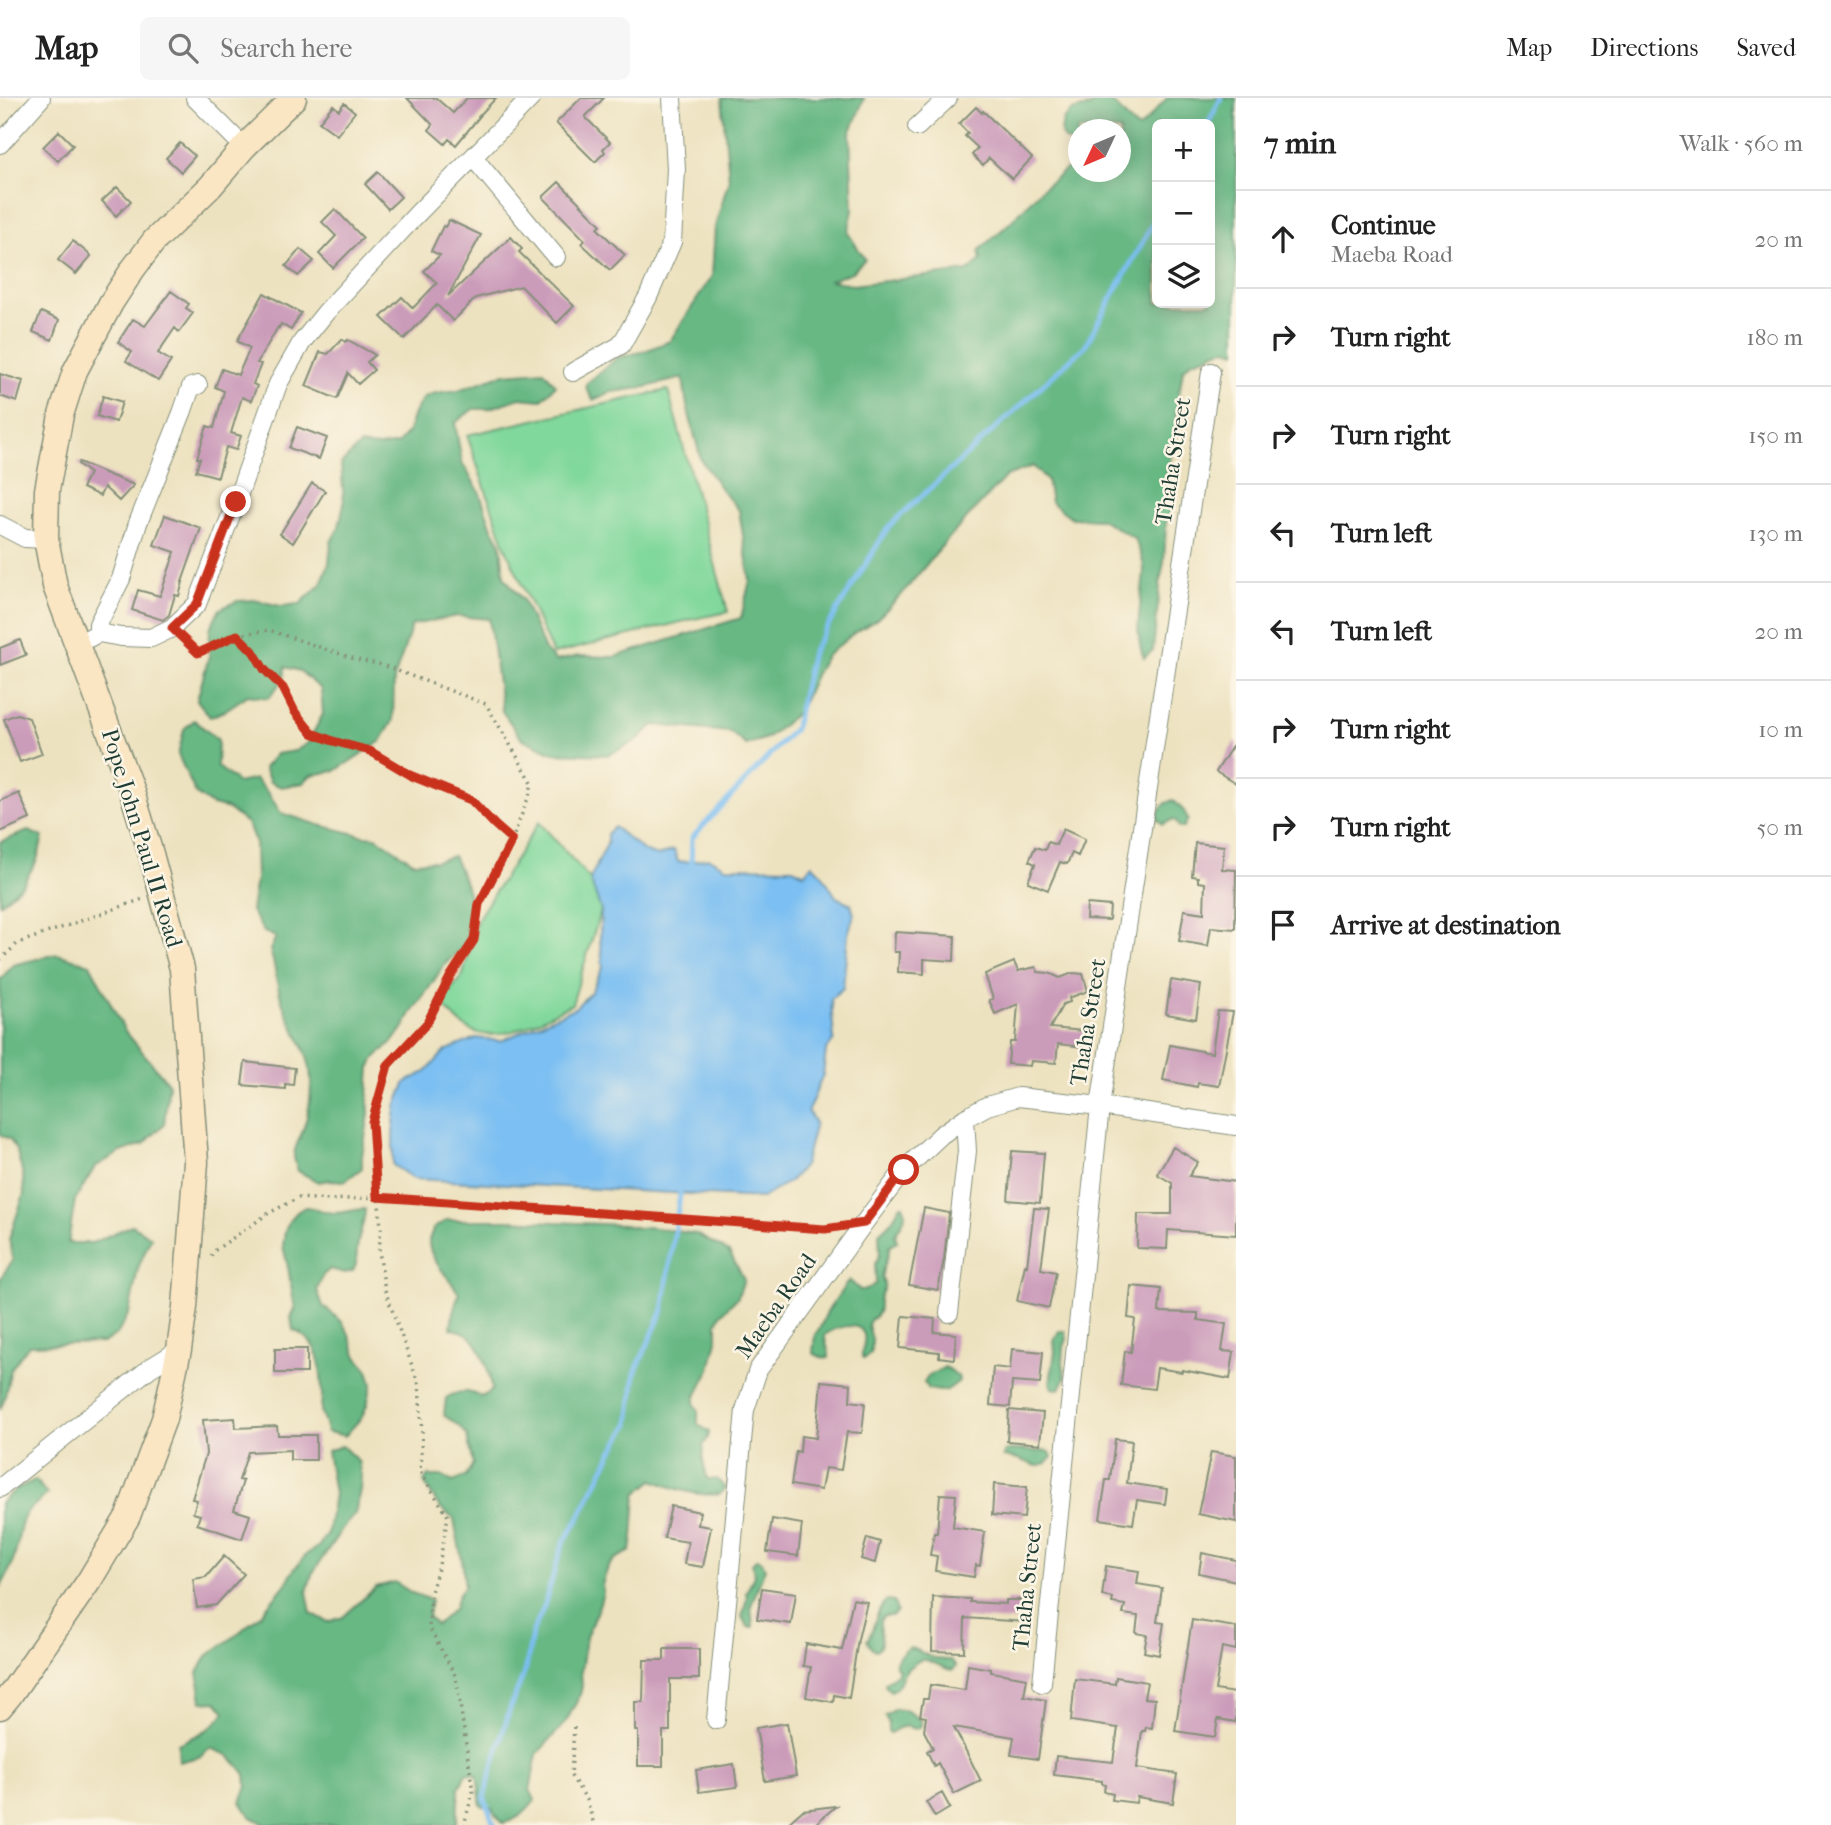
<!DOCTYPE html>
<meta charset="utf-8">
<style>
:root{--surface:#fff;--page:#f6f6f6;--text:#222;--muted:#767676;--line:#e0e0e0}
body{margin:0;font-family:"IM FELL French Canon",serif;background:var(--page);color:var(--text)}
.controls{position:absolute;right:21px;top:21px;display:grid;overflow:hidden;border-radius:10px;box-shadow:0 4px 18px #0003}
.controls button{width:63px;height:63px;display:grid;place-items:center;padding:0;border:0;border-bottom:2px solid var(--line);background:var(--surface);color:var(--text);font:35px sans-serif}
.compass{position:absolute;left:1068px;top:21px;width:63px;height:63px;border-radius:50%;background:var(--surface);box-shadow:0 4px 18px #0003;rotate:226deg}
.stop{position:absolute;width:21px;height:21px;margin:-16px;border:5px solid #c8321e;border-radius:50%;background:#fff}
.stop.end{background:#c8321e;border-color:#fff;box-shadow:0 2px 7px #0008}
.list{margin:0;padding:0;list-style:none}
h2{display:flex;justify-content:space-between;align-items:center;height:91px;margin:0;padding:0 28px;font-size:30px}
h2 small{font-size:23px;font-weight:400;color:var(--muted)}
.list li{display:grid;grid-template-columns:46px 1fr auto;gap:21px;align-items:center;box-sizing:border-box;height:98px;padding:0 28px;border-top:2px solid var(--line)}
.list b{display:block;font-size:26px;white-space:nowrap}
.list p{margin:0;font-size:23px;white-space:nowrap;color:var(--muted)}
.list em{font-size:23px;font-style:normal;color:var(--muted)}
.icon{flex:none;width:38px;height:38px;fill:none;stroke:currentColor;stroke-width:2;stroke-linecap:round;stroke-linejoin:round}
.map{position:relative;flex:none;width:1236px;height:1727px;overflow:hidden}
header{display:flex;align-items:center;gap:42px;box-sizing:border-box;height:98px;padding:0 35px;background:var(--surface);border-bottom:2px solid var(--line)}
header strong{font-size:33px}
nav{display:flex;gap:38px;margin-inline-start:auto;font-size:24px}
.search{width:490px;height:63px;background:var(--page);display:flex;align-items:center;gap:18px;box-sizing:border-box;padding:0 24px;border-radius:10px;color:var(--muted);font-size:26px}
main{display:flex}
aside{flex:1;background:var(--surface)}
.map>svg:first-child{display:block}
.green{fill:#81d89c;stroke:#508a68;stroke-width:2}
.forest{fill:#68b884;stroke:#447a5c;stroke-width:2;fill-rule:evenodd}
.water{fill:#7cbff2;stroke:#4e7e93;stroke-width:2}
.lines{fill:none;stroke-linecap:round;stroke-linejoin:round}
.stream{stroke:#7cbff2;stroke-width:5}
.building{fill:#cb9bba}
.minor-casing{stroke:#86907a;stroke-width:20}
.secondary-casing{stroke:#86907a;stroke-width:27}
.path{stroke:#86907a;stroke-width:3.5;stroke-dasharray:2 5;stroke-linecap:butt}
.minor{stroke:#fff;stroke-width:18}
.secondary{stroke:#fbe6c4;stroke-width:24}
.route{stroke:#c8321e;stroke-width:9}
.labels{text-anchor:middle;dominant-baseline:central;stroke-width:5;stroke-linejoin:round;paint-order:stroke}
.street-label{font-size:23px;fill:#1f3d34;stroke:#fcf5e5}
</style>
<header>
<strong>Map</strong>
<div class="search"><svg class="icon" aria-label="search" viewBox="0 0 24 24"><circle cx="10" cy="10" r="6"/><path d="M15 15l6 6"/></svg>Search here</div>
<nav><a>Map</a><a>Directions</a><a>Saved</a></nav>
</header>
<main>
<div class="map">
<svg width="1236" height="1727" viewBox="0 0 1236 1727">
<rect width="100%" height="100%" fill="#fcf5e5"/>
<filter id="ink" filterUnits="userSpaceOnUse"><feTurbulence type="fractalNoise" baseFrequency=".0143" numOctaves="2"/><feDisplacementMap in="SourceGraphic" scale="14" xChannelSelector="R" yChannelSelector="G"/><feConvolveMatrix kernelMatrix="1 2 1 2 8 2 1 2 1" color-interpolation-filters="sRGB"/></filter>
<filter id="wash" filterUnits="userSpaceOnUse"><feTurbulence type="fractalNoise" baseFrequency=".00686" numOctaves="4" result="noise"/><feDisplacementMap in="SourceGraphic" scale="28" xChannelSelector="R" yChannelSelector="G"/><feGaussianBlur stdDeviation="1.57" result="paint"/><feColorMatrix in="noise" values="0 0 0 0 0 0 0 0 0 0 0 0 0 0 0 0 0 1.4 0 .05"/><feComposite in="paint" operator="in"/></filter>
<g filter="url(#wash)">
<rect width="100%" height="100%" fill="#ede2c0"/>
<path class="green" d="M668 292 728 514 693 521 553 556 506 451 467 337Z
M539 724 590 781 601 812 572 906C542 920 495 952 464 928 455 921 448 912 440 905L463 877 477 822Z"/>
<path class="forest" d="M722 0H864L850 36 853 112 848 135 865 161 852 174 831 182 853 187 968 173 981 162 979 153C987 144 996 138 1004 130 1018 118 1029 103 1043 90 1057 79 1070 71 1078 55V74H1120V32H1078V49L1064 41 1061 34 1063 22 1072 13 1091 8 1098 0C1117 0 1124 23 1139 31L1167 0H1236V254L1226 251 1217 253 1206 259 1192 263 1183 272 1176 314 1175 341 1166 380 1167 398 1171 412 1166 425 1164 464 1161 479 1153 552 1144 560C1132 533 1143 500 1144 472 1144 461 1138 449 1134 440L1101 421 1072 420 1051 404 1047 382 1033 368 1006 378 946 443 902 496 877 521 853 536 826 558 815 577 799 613 769 639 746 647 730 634 654 627 636 643 608 657 553 655 521 640 502 613 489 521 457 518 412 527 394 581 393 623 381 643 335 673 311 677 303 685 281 689 270 684 264 670 276 656 295 653 308 645 323 616 321 591 300 573 285 569 284 580 269 600 248 597 224 613 210 619 197 602 209 558 210 530 220 511 237 503 254 502 281 508 300 506 321 486 329 465 331 444 339 429 344 405 341 366 360 347 379 349 398 346 408 334 414 315 424 299 435 295 458 292 504 276 544 273 556 287 541 302 520 300 488 311H473L455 325 462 365 479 393 492 430 501 446 504 479 523 502 545 552 556 563 579 558 614 559 741 520 750 482 739 412 724 395 701 362 687 308 683 280 641 290 611 294 593 302 587 292 586 286 617 260 645 253 670 243 712 178 715 129 729 81ZM1157 26H1210V205H1157Z
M194 622 218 642 217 668 238 685 255 681 268 695 281 715 319 727 364 738 376 739 413 764 436 763 453 758C471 795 474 805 466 846L444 867 429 890 410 917 403 931 393 943 375 960 370 970 368 998 369 1016 362 1058V1070L345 1083 330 1082 318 1084 298 1073C297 1069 294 1063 294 1058 294 1049 300 1041 303 1032 308 1018 311 999 311 985 311 952 295 937 284 909 276 890 277 872 270 852L276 839 264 834 251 813 256 780 255 743 247 725 226 710 212 707 196 696 178 657 184 631Z
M1173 702 1184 713 1188 721 1184 729H1179L1176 723 1172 722 1163 726 1156 720C1160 711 1163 705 1173 702Z
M28 733 43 739 37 762 23 786 0 806V744Z
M57 856 90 866 125 933 169 986 164 1026 144 1046 121 1054 95 1069 75 1102 68 1145H92L132 1127 151 1139 138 1170 129 1215 118 1235 103 1245 29 1247 11 1271 4 1302 0 1312V1181L13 1162 9 1141 24 1096 23 1077 17 1054 10 1041 0 1037V882L13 867Z
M901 1107H903C909 1119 900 1127 895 1137L897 1143 889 1149C890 1159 883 1166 882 1176 880 1185 883 1178 884 1187 885 1193 882 1192 880 1198 876 1209 884 1213 870 1222L868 1227 872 1242 871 1255 864 1261 862 1259C861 1252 866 1244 864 1237 859 1220 833 1231 825 1237 824 1246 830 1251 829 1260 822 1261 819 1258 813 1255L815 1236 819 1232 827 1214 849 1182 860 1192H867L876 1185 875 1166 880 1156 879 1135 891 1124Z
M305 1109C315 1109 324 1115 335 1115 345 1115 355 1111 365 1111 365 1125 358 1137 357 1151 356 1160 358 1165 353 1173L345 1175 330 1171 323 1177 317 1192 323 1208 342 1224 348 1234 357 1259 368 1272 372 1286 367 1307 362 1319 345 1338 327 1334C326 1327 322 1320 321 1313 321 1308 322 1302 322 1297 321 1270 322 1244 293 1232L291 1220 295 1211 288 1169 283 1148 285 1133 289 1123 297 1114Z
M447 1122H507L624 1127 638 1130 649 1129 696 1136 729 1154 744 1181 738 1199 721 1216 717 1225V1242L710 1271 695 1300V1307L698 1311V1326L709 1334 708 1340 703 1348C705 1354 702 1356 703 1362 704 1369 706 1376 708 1382L717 1381 725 1390 720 1396C699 1399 672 1390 653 1382L636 1396 633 1440 631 1453 615 1461 608 1469 602 1487 603 1495 600 1505 586 1539 581 1573 582 1588 580 1597 566 1624 537 1656 530 1692 535 1702C526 1715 518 1721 503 1725L495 1716 493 1711 481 1707 477 1677 466 1675 459 1691 457 1721 455 1727H263V1725L250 1718 241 1704 247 1688 246 1676 228 1657 210 1650 202 1658 179 1664 178 1646C198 1637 212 1632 225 1614L216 1603 202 1604 198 1575 207 1558 235 1538 261 1516 285 1487 295 1470 307 1456 319 1448 328 1433 334 1396 327 1353 342 1348 358 1363 361 1378 360 1392 355 1416 344 1428 312 1476 307 1494 311 1515 328 1524 343 1519 376 1489 395 1484 412 1495 431 1502 428 1519 436 1527 454 1511 458 1497 465 1487C463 1479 464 1471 462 1463 460 1449 456 1436 454 1421L440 1410 424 1384 428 1378H441L453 1384 466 1378 473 1366 467 1338 460 1329 444 1317 446 1300C459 1292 467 1292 481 1299L492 1292C490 1276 481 1245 467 1236 462 1233 456 1232 451 1230L453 1214 459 1196C451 1180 428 1162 429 1142 430 1138 432 1135 433 1131Z
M1059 1233H1065L1067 1241 1064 1249 1063 1264 1065 1280 1060 1291 1052 1290 1050 1285 1055 1254 1054 1242Z
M945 1269 958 1278 959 1283C942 1296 948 1294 928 1291L924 1285 927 1279Z
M1007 1352H1024L1036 1354 1044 1352 1050 1354 1052 1359C1041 1373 1035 1368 1021 1362 1016 1360 1009 1360 1003 1359L1004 1355Z
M35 1382 47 1396C41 1402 31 1409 26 1415 19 1426 19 1441 16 1453 13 1465 7 1479 0 1490V1405L16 1391Z
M756 1461 762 1463 765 1470 751 1508 753 1529H748L742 1519 747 1500 746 1495 754 1478 752 1465Z
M886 1503 894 1504 897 1514 892 1518H885L881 1521C875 1532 888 1543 876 1552L872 1551 867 1543C875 1530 875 1514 886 1503Z
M908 1550C920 1551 922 1556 932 1559 938 1562 944 1562 951 1562L956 1568 953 1572C942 1572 931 1560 921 1562 916 1563 916 1565 911 1568 897 1578 904 1587 891 1593L886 1589 885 1585 898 1575V1570L895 1568C896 1560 902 1554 908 1550Z
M895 1611 907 1613 921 1622V1628C917 1633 912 1631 907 1628L899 1630 890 1635 888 1633V1624L885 1618Z"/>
<path class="water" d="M614 729 644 753 657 758 674 752 678 764 693 763 709 760 725 769 793 770 805 776 812 766 822 776 836 799 851 806 854 817 848 836 843 890 831 901 834 942 826 953 823 977 808 1013 815 1025 804 1068 791 1082 762 1100 414 1081 393 1067V1036L396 1008 406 984 426 974 445 953 476 940 501 943 575 910 591 894 603 869 600 842 601 812 590 781 607 746V736Z"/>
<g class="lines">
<path class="stream" d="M1208 26 1221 0
M691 769 692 740 795 630 812 554 889 428 1085 248 1157 118
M494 1727 484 1699 511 1607 526 1571 532 1535 543 1511 563 1445 578 1422 612 1354 629 1326 635 1275 663 1212 681 1090"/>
</g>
<g id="blocks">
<path class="building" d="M407 0H436L453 15 467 0H496L479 18H480L456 47 449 41 445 46 429 32 433 27Z
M581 0H604L585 19 610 44 603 51 605 54 595 64 556 25Z
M344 5 355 14 337 37 319 24 333 7 339 12Z
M976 9 982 15 983 13 1032 60 1012 81 989 60 983 67 972 57 978 50 965 38 968 35 959 26Z
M59 33 73 47 58 63 43 49Z
M180 45 195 58 181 74 166 60Z
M378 74 401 99 388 111 365 86Z
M559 84 601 127 597 130 625 157 610 172 582 146 585 142 543 99Z
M117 89 131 103 116 118 102 103Z
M335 111 363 140 333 170 319 156 336 138 322 124Z
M449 122 481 137 448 198 511 139 522 151 519 154 574 208 557 225 521 188 476 200 453 223 437 207 404 241 381 219 402 199 413 210 437 185 424 173 440 157 431 153 443 128 445 129Z
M73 143 91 158 76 176 58 162Z
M300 151 314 163 298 178 286 168Z
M171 193 189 206 186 210 193 215 179 234 175 230 158 255 171 263 158 283 126 263 132 254 118 244 133 221 145 228Z
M264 195 301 215 291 232 281 226 279 230 278 229 257 265 261 266 253 286 257 288 251 303 242 299 231 335 241 338 236 352 226 349 218 379 196 373 200 360H197L207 328 214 330 224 293 215 289 222 271 238 277 250 250 237 243Z
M41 214 59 222 52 242 33 234Z
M342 241 345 244 348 242 375 257 367 264 374 272 358 286 348 275 337 301 306 288 320 254 328 256Z
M0 276 23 283 17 304 0 298Z
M103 298 122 304 116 324 97 318Z
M297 329 327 340 319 361 289 350Z
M79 364 109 377 134 387 119 403 104 389 100 398 82 390 89 375 78 366Z
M312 385 325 393 293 445 280 436Z
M165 417 201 430 182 484H183L179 498 175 497 169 517 163 522 132 512 138 492 160 498 175 454 154 447Z
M20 542 26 557 0 567V550Z
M17 616 29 620 42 656 20 664 4 621Z
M1236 642V686L1216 674Z
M19 695 30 721 0 734V703Z
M1063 731 1085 741 1078 758 1072 755 1067 766 1060 764 1048 792 1028 784 1035 766 1029 763 1035 749 1045 752 1048 744 1056 747Z
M1195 745 1224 748 1222 771 1236 772 1235 831 1211 829 1208 848 1179 843 1184 812 1204 815 1205 785 1198 784V779L1192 778Z
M1087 806 1110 808 1109 822 1086 821Z
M895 834 955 838 954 863 924 861V876L898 874 899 854H894Z
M1014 864 1018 873 1036 869 1038 874 1049 875 1060 880 1073 875 1083 876 1088 893 1069 900 1070 904 1063 906 1050 930 1084 933 1083 949 1058 946 1056 965 1031 963 1030 968 1008 966 1010 944H1015L1018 906 995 916 989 902 993 901 985 876Z
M1171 882 1201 887 1196 921 1166 916Z
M1218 913 1233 914 1219 988 1198 985 1197 989 1163 982 1170 947 1212 955Z
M245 964 295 970 293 987 285 986V991L242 987Z
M1173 1049 1198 1064 1189 1078 1236 1084V1137L1168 1132 1167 1151 1137 1150 1138 1116H1172V1085L1157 1076Z
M1012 1053 1044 1055 1040 1105 1008 1102Z
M924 1110 949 1115 944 1161 938 1192 909 1187Z
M1034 1110 1049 1111 1041 1171 1056 1174 1049 1210 1017 1203 1025 1167 1027 1168Z
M1131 1188 1161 1191 1159 1214 1198 1215V1222L1226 1226 1222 1253 1234 1254 1230 1281 1182 1272V1274L1157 1270 1154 1291 1121 1287 1125 1253 1131 1254 1135 1221 1128 1220Z
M903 1218 935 1221 934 1234 956 1236 954 1261 939 1259V1254L900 1250Z
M275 1251H307V1275H275Z
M1012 1251 1043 1254 1040 1286 1012 1284 1010 1309 990 1307 993 1269 1010 1271Z
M821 1283 851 1286 850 1303 865 1305 862 1335 847 1334 841 1372 825 1370 821 1392 791 1387 796 1353 800 1354 801 1338 816 1340Z
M1009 1312 1043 1315 1040 1346 1007 1343Z
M235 1320 236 1330 277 1328 278 1337H316V1362H290V1352L248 1354 239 1382 243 1383 234 1412 250 1417 242 1441 197 1426 200 1417 193 1415 197 1402 192 1401 206 1356 203 1322Z
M1115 1341 1132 1343 1127 1385 1167 1391 1165 1406 1137 1402 1133 1426 1100 1421 1106 1382H1110Z
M1211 1354 1236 1358V1424L1198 1416Z
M994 1386 1027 1389 1024 1420 992 1417Z
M940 1396 956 1397 953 1429 985 1434 980 1468 976 1467 974 1479 935 1473 937 1458 930 1457 934 1435H937Z
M671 1408 700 1414 698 1427 711 1429 703 1469 684 1466 688 1444 664 1440Z
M772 1421 802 1426 798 1458 767 1454Z
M867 1440 880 1444 875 1465 861 1461Z
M1202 1455 1236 1462V1483L1199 1475Z
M224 1458 244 1476 216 1507 197 1510 193 1481 206 1479Z
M1106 1468 1139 1473 1137 1486 1162 1490 1157 1524 1164 1525 1159 1557 1144 1554 1147 1537 1136 1535 1138 1518 1123 1516 1125 1507 1112 1505 1113 1500 1102 1498Z
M762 1490 796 1495 791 1526 757 1521Z
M933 1499 970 1501V1504L1006 1506V1502H1028L1027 1524 965 1520 964 1554 932 1553Z
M853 1501 867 1504 858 1541 849 1600 834 1597 833 1604 806 1599 811 1569 803 1568 806 1546 842 1552Z
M1192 1522 1236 1529V1552L1222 1549 1215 1592 1235 1595 1236 1624 1218 1621 1215 1639 1175 1633Z
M664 1551H699V1581H670V1633H663V1668H638V1633H635V1604H643L644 1562H664Z
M968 1567 991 1571V1574L1027 1580 1024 1598 1046 1602 1038 1661 1011 1657 1014 1639 954 1629 981 1683 954 1696 938 1665 934 1668 927 1653 933 1650 924 1633 926 1619 920 1618 923 1601H928L930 1587 965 1592Z
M1116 1579 1147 1584 1144 1600 1155 1601 1152 1630 1146 1629 1145 1633H1142L1137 1670 1177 1676 1173 1705 1137 1699 1136 1705 1112 1702 1113 1696 1104 1694 1105 1687 1102 1686V1683L1054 1677 1056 1658 1113 1664 1118 1630 1071 1623 1075 1581 1115 1586Z
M787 1625 796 1678 765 1683 756 1630Z
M734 1666 737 1689 699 1694 696 1672Z
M942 1695 950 1710 935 1719 926 1704Z
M836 1708 814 1727H786L803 1712Z"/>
</g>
</g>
<g filter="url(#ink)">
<use href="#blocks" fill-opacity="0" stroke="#86907a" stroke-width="2"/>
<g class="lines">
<defs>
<path id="minor" d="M195 0 244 49
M917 29 948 0
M0 46 41 0
M473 59 556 159
M573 274 621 247 648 199 672 144 676 71 672 0
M0 427 25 440 46 441
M98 535 121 539 151 540 172 530 197 506 236 404 278 286 302 244 326 214 417 116 531 0
M89 540 98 535V526L121 481 138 425 182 315 191 289 198 287
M949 1215 967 1053 965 1020
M0 1390 150 1270 179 1252
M1042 1585 1100 1008 1211 274
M716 1622 745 1312 758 1272 864 1125 904 1072 941 1037 965 1020 987 1008 1018 999 1100 1008 1236 1028"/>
<path id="secondary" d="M0 1609 10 1597 89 1483 128 1418 164 1321 179 1252 185 1209 196 1064 182 871 151 756 131 691 55 488 46 441 47 392 61 317 75 273 111 205 133 171 154 143 210 89 244 49 294 0"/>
</defs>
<use href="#minor" class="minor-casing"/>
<use href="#secondary" class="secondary-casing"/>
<path class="path" d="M238 537 253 553 264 571 283 590 295 614 312 634 333 643 370 653 412 678 471 702 512 742
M184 541 198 555 237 537 269 532 355 561 382 567 486 606 532 684 530 695 512 742 479 806 474 842 450 879 427 925 388 967 372 1024 381 1130 379 1153 385 1192 419 1287 422 1335 420 1374 448 1418 439 1467 431 1494 429 1529 456 1579 473 1694 464 1727
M0 862 18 845 143 801
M211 1158 214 1153 269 1115 298 1100 331 1102 377 1099 755 1127 825 1131 838 1129
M574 1629 571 1678 587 1702 594 1727"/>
<use href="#minor" class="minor"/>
<use href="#secondary" class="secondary"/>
</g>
</g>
<g class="lines" filter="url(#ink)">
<path class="route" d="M236 404 197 506 172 530 198 555 237 537 253 553 264 571 283 590 295 614 312 635 333 643 370 653 412 678 471 702 495 727 512 742 479 806 474 842 450 879 427 925 388 967 372 1024 377 1099 825 1131 864 1125 904 1072"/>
</g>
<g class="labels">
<g class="street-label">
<text transform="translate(1173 363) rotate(-81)">Thaha Street</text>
<text transform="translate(142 740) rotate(73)">Pope John Paul II Road</text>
<text transform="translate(1088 924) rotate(-81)">Thaha Street</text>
<text transform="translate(776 1208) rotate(-55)">Maeba Road</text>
<text transform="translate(1027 1489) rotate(-84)">Thaha Street</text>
</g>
</g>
</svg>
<div class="controls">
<button>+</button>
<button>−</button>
<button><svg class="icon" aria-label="layers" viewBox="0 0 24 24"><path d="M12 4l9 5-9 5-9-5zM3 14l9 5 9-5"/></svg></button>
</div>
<svg class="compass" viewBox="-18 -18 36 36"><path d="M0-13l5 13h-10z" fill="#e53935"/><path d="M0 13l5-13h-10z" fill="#767676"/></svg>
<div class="stop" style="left:904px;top:1072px"></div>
<div class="stop end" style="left:236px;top:404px"></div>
</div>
<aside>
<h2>7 min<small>Walk · 560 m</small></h2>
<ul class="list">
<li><svg class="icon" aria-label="ahead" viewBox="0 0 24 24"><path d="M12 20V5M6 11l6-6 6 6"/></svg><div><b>Continue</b><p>Maeba Road</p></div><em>20 m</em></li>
<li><svg class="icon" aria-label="right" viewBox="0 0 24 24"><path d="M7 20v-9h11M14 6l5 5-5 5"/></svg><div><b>Turn right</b></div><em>180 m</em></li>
<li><svg class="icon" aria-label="right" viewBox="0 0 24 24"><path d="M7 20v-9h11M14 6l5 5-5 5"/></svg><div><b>Turn right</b></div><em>150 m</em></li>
<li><svg class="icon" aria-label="left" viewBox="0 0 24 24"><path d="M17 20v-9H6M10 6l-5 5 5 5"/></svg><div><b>Turn left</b></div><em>130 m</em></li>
<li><svg class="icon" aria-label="left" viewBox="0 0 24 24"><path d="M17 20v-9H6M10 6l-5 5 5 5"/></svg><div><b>Turn left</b></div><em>20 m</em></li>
<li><svg class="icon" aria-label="right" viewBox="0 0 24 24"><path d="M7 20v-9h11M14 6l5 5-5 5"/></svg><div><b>Turn right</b></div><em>10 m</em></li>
<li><svg class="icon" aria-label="right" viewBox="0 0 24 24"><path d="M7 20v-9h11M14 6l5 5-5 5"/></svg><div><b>Turn right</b></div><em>50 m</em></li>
<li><svg class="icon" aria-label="arrive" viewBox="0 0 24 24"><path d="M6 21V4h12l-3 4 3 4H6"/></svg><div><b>Arrive at destination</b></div></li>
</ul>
</aside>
</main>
